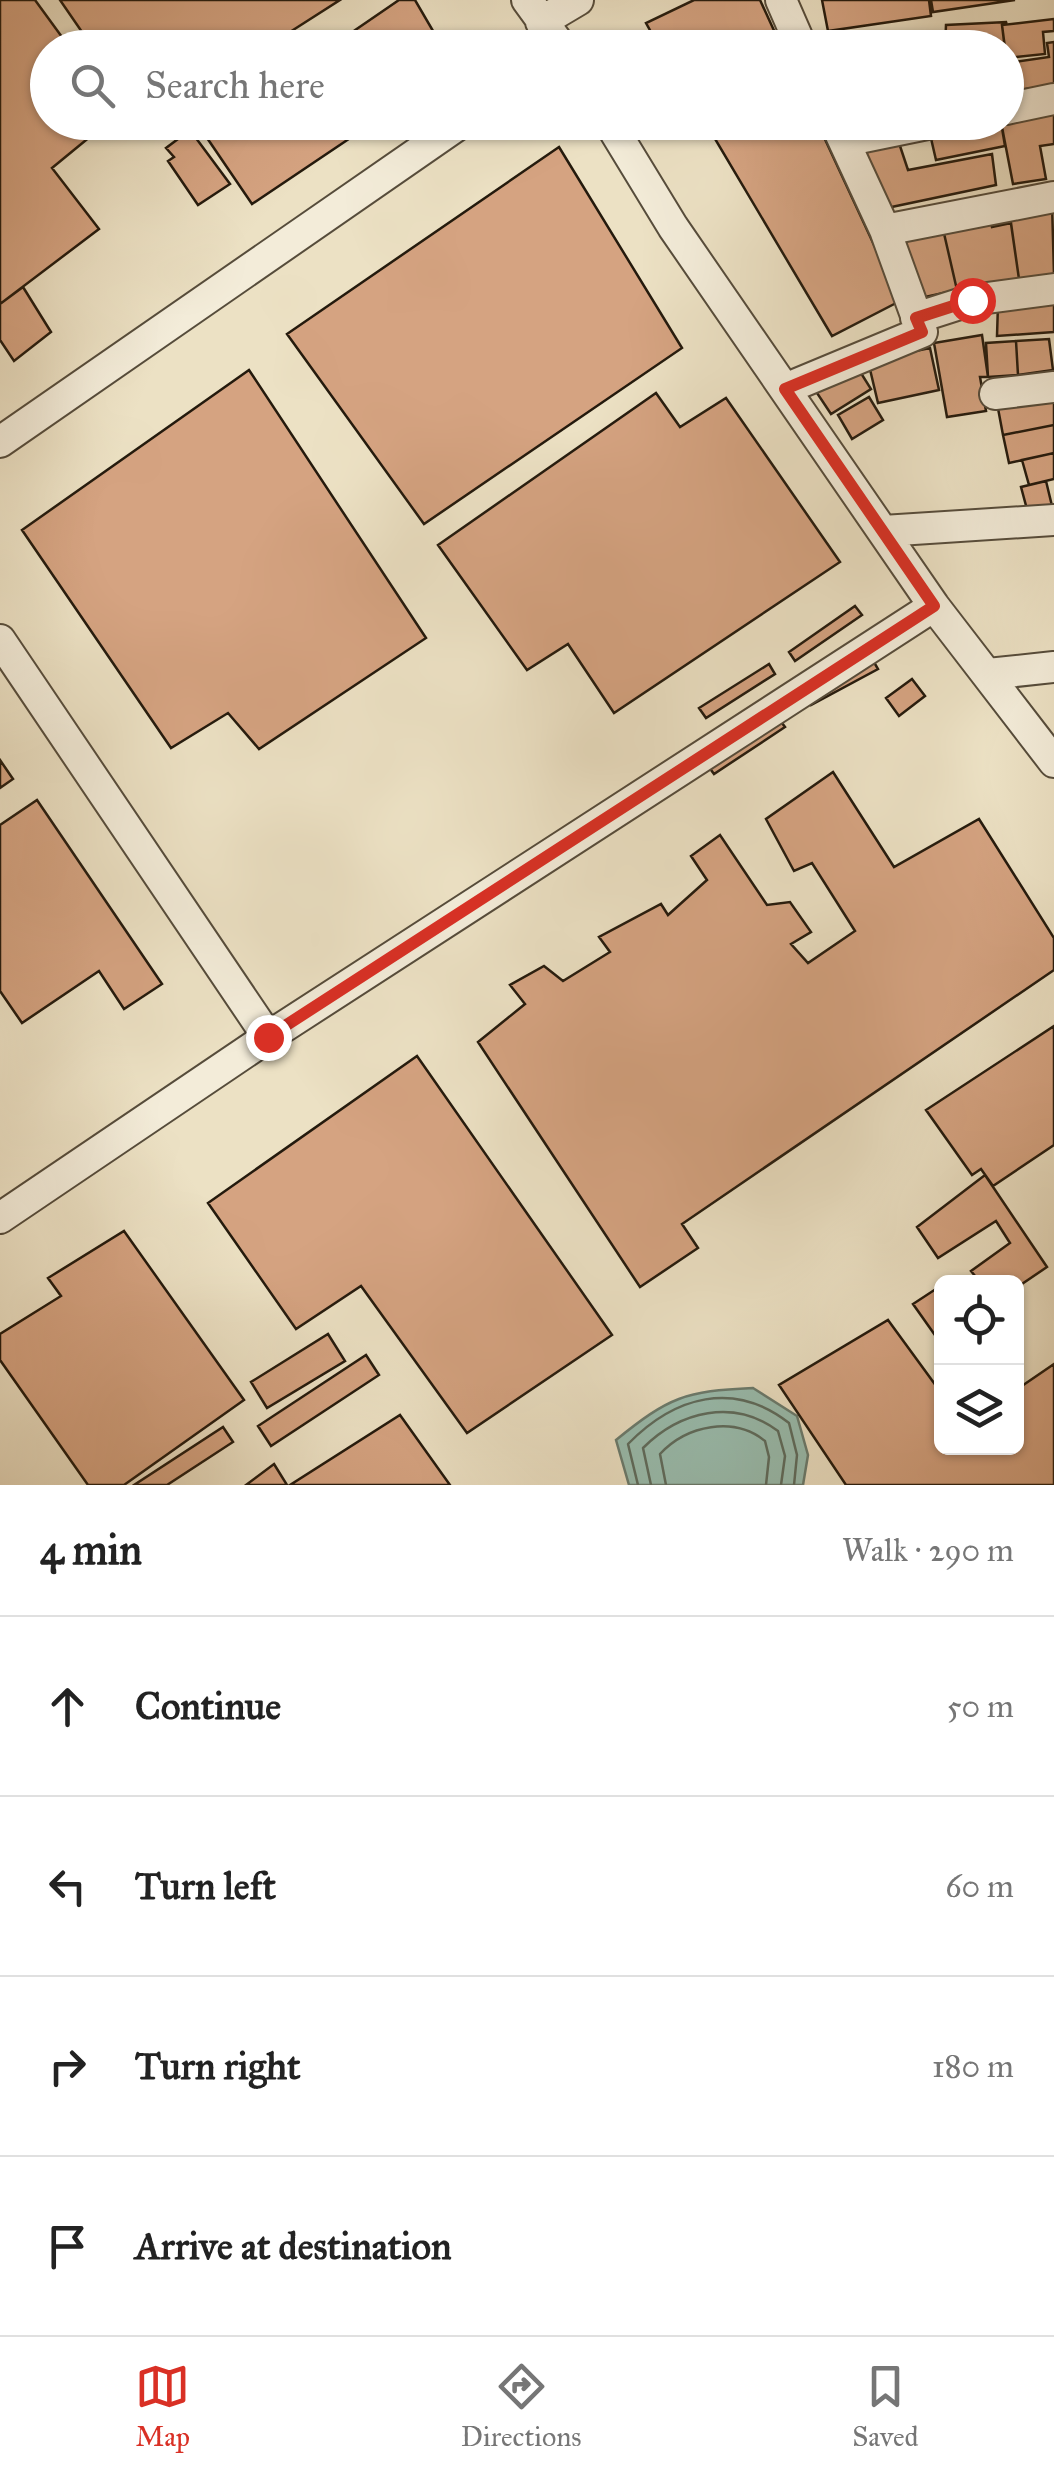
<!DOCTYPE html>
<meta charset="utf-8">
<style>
:root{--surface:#fff;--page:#f6f6f6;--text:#222;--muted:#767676;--line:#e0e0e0;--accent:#d93025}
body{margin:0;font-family:"IM FELL Great Primer",serif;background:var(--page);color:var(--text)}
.controls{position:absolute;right:30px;bottom:30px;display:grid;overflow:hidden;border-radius:15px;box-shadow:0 2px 8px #0004}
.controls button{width:90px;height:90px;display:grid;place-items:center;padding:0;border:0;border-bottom:2px solid var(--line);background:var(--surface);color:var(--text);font:50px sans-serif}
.stop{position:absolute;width:30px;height:30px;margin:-22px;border:8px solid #d93025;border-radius:50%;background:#fff}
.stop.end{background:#d93025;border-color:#fff;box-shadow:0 2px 10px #0008}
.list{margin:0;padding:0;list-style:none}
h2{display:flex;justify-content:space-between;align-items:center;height:130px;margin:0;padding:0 40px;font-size:42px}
h2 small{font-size:32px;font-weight:400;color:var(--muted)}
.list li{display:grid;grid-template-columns:65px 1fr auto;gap:30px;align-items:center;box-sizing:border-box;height:180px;padding:0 40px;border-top:2px solid var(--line)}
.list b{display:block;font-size:38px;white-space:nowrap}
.list em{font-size:32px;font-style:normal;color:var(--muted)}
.icon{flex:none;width:55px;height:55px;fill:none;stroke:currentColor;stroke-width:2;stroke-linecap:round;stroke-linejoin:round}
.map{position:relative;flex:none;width:1054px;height:1485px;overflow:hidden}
.search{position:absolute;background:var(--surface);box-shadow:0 2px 8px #0004;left:30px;right:30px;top:30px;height:110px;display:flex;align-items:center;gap:25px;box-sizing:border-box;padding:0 35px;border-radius:55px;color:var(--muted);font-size:38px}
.sheet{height:850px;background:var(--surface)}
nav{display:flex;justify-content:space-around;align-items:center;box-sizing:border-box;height:140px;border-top:2px solid var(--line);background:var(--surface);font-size:28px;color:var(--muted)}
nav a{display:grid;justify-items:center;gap:5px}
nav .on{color:var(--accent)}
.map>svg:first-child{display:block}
.water{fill:#99beb0;stroke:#6a7c6f;stroke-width:2.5}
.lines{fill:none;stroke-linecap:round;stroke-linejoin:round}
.shore{stroke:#5e6c5e;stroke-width:2.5}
.building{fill:#d5a381;stroke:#241a0d;stroke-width:2.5}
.minor-casing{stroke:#564c3b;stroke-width:34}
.minor{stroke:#f3ecd9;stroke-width:30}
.route{stroke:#d93025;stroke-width:12}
</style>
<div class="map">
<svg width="1054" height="1485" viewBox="0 0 1054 1485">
<rect width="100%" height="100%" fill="#ece1c4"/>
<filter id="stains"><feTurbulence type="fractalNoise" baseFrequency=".002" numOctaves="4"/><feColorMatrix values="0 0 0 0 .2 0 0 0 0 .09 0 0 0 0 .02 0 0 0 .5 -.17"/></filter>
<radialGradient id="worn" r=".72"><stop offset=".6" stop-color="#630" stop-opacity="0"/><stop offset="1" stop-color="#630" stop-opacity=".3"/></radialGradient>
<path class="water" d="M753 1388 797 1416 808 1455 803 1485H629L616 1440C669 1397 685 1391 753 1388Z"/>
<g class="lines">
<path class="shore" d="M638 1485 628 1444C675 1396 734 1380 789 1423L797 1455 794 1485
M651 1485 643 1448C680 1411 734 1398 778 1431L785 1456 781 1485
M666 1485 660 1454C687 1425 734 1416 765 1441L769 1457 766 1485"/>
</g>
<path class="building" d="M0 0H35L70 48H48V122H108L52 168 99 229 0 304Z
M60 0H340L279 39 281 48H93Z
M399 0H415L443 48H329Z
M694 0H760L782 48H660L646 23Z
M822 0H929L931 16 828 31Z
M931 0H1015L933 12Z
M1054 19V31L1043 32 1045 54 1006 58 1002 25Z
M1007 22 1002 25 1005 48H945L946 25Z
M942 38V48H863L905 41Z
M1054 42V85L1013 91 1008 63 1049 57 1047 43Z
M1054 110V144L1040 146 1046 179 1013 184 1001 122Z
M218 122H374L252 204 203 132Z
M705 122H817L900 301 832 336Z
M989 122H1001L1005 146 936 160 930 134Z
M190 130 230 184 198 205 168 161 174 157 166 148Z
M898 140 908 170 992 154 996 185 882 209 854 147Z
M559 147 682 348 424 524 287 334Z
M1052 203 1054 275 1019 279 1009 210Z
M989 214 992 227 1011 223 1019 279 957 290 943 229Z
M943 229 957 290 916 299 902 239Z
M23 287 51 332 14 361 0 340V304Z
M1054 297V332L997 336 998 304Z
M982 335 988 377H980L986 411 947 417 934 343Z
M1049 339 1053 370 1018 375 1016 341Z
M1016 341 1018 375 988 377 986 343Z
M930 348 939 390 878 403 868 361Z
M854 362 871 389 831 414 813 387Z
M249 370 426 638 259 749 228 713 171 748 22 530Z
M1054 392V425L1003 435 997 403Z
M656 393 680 427 726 398 840 562 614 713 568 644 527 670 438 545Z
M869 397 883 420 852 439 838 415Z
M1054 425V453L1009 463 1003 435Z
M1054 453V479L1029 485 1022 460Z
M1046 481 1052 506 1028 513 1021 487Z
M855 606 862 615 795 661 789 652Z
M871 657 878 669 811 705 805 693Z
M769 664 775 674 706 718 699 708Z
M912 679 925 696 899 716 886 698Z
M776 715 785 727 714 774 706 763Z
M0 760 13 779 0 788Z
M833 772 894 867 979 819 1054 938V970L682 1224 698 1248 640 1287 478 1042 525 1004 510 985 544 966 563 981 610 952 599 937 661 904 668 915 707 880 691 856 720 835 767 905 790 902 811 932 791 944 808 963 855 931 812 863 794 871 766 819Z
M37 800 162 984 124 1009 99 971 22 1023 0 991V825Z
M1054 1026V1145L993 1186 981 1169 972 1175 926 1110Z
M417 1056 612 1335 467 1433 361 1286 296 1329 208 1203Z
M985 1175 1047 1267 1016 1288V1282H980L971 1271 1010 1243 996 1221 938 1258 917 1227Z
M124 1231 244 1400 124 1485H88L0 1360V1334L61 1296 48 1278Z
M942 1285V1345L913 1304Z
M888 1320 942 1394V1448H1016V1390L1054 1364V1485H846L779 1385Z
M328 1334 345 1361 267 1408 251 1382Z
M366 1355 379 1375 271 1446 258 1426Z
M400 1415 450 1485H290Z
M223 1427 233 1442 167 1485H134Z
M274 1464 287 1485H246Z"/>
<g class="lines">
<defs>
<path id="minor" d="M527 0 562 48
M781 0 802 48
M541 22 578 0
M1006 109 1054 99
M609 122 673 227 934 606 1054 762
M844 141 937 122
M885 230 1054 197
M916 318 972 300 1054 289
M785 389 922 332 885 230 835 122
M995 394 1054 387
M0 442 462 122
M883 531 1054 520
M0 640 268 1037
M988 674 1054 667
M0 1218 268 1037 934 606"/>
</defs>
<use href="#minor" class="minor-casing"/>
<use href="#minor" class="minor"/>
</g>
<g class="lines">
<path class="route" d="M268 1037 934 606 785 389 922 332 916 318 972 300"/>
</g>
<rect width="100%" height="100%" filter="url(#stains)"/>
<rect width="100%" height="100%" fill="url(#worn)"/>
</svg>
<div class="controls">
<button><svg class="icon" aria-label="locate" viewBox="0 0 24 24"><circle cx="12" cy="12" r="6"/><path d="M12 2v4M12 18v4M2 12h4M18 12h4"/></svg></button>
<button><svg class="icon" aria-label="layers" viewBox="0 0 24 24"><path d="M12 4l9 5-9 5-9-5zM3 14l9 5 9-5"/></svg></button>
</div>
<div class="stop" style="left:972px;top:300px"></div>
<div class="stop end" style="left:268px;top:1037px"></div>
<div class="search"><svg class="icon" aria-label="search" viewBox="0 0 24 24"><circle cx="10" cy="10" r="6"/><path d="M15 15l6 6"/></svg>Search here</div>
</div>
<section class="sheet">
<h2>4 min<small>Walk · 290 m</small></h2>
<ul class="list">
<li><svg class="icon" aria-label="ahead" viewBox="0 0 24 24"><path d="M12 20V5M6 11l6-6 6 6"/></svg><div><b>Continue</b></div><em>50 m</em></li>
<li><svg class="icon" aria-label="left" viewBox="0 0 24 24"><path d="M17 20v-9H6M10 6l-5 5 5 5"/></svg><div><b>Turn left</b></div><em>60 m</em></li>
<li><svg class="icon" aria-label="right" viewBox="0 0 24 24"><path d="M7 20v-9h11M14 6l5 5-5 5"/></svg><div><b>Turn right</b></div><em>180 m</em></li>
<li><svg class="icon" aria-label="arrive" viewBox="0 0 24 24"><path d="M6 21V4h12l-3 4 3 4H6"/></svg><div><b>Arrive at destination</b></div></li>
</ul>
</section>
<nav>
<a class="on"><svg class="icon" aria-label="map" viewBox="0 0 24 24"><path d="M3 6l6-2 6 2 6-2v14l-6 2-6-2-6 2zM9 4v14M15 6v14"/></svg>Map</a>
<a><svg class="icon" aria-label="directions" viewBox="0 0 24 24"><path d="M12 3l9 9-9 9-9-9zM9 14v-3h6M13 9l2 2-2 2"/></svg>Directions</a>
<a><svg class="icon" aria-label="saved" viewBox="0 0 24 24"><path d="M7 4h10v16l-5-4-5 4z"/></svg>Saved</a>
</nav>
